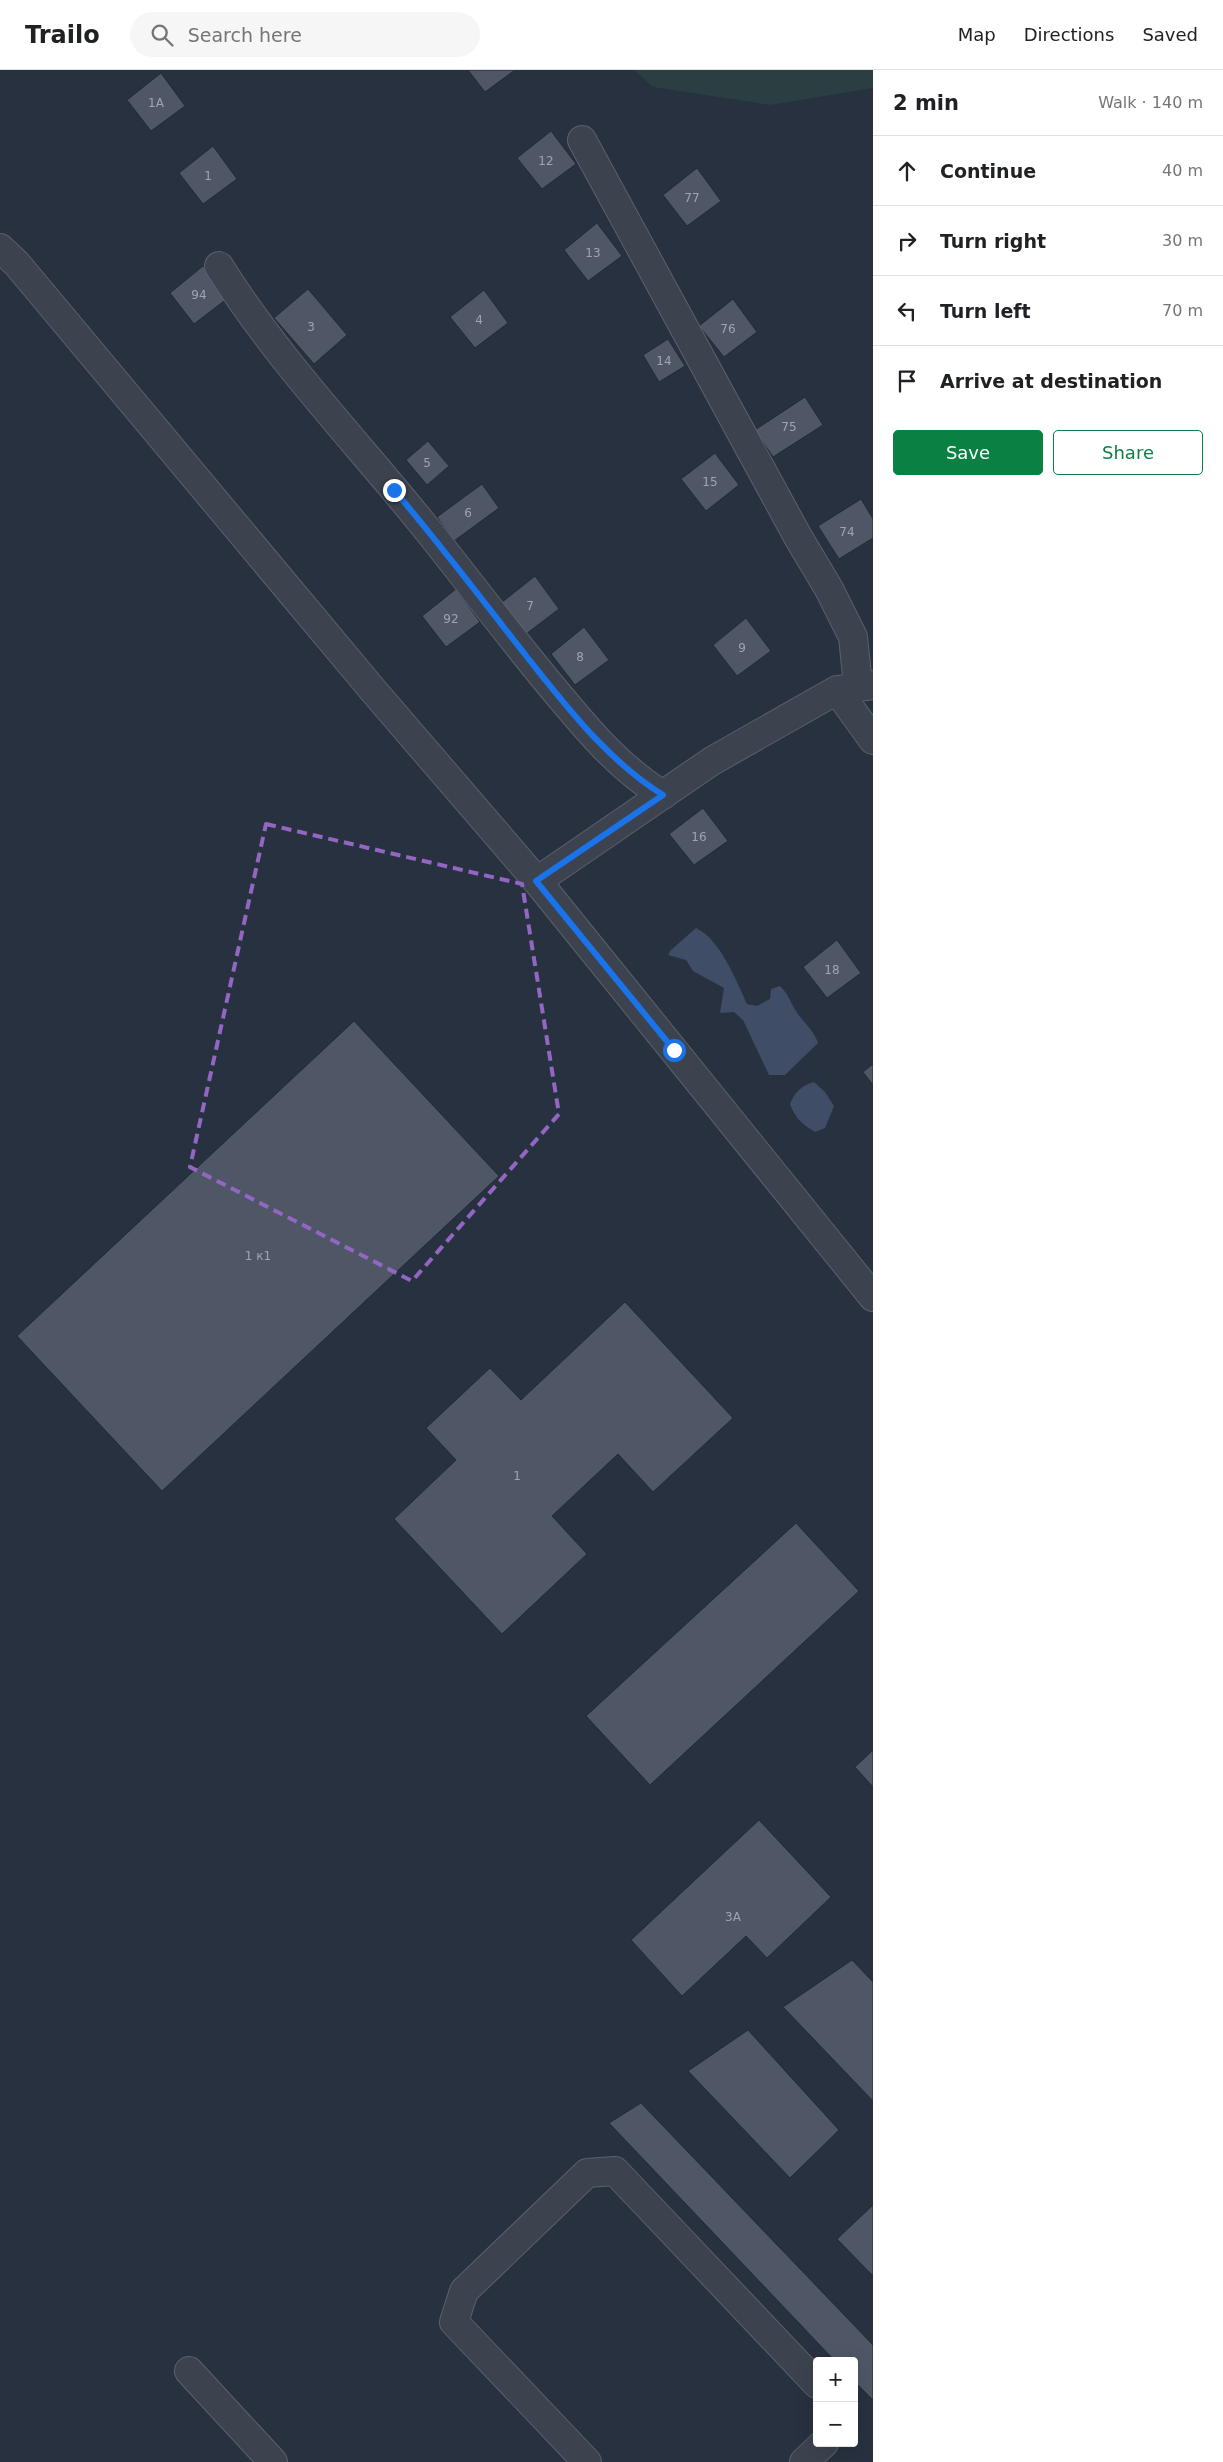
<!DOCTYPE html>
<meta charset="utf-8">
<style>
:root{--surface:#fff;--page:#f6f6f6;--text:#202124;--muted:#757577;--line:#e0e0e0;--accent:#0b8043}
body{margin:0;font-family:"DejaVu Sans",sans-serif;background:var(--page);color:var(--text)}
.controls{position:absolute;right:15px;bottom:15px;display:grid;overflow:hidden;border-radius:5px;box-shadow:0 5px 20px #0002}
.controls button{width:45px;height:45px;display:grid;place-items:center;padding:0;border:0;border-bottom:1px solid var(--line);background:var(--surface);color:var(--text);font:25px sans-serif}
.stop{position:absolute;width:15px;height:15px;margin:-11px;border:4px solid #1a73e8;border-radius:50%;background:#fff}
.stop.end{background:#1a73e8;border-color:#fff;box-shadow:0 1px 5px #0008}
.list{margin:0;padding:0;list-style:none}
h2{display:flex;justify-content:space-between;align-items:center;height:65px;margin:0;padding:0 20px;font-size:21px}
h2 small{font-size:16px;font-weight:400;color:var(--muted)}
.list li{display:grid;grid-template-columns:32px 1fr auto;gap:15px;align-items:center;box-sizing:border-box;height:70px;padding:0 20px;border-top:1px solid var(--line)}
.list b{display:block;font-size:19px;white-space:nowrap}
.list em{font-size:16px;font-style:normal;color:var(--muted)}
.actions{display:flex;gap:10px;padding:15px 20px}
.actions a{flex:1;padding:11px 0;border:1px solid var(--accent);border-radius:5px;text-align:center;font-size:18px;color:var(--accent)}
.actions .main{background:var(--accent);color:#fff}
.icon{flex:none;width:28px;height:28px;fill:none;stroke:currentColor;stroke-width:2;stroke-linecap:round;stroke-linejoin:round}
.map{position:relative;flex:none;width:873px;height:2392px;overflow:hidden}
header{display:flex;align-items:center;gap:30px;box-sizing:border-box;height:70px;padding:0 25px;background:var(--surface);border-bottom:1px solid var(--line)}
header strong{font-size:24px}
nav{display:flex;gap:28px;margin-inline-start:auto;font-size:18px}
.search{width:350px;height:45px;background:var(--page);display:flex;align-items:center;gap:12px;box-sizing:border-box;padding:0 18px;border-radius:28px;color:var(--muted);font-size:19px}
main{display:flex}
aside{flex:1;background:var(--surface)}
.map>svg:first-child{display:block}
.green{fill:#2b3e41}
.water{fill:#404d66}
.building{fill:#4f5767;stroke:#232a36}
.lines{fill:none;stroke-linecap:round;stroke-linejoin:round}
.minor-casing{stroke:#5a616c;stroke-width:30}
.minor{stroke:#3c434f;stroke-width:28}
.route{stroke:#1a73e8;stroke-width:6}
.marked{fill:none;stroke:#9366c3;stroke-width:4;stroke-dasharray:10 6;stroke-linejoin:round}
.labels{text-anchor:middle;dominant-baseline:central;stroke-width:4;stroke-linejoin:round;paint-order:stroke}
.number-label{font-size:12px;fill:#9ea4b0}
</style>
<header>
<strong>Trailo</strong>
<div class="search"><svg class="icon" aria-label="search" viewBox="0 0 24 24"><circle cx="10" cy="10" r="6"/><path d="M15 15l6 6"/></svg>Search here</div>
<nav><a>Map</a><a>Directions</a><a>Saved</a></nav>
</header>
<main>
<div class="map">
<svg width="873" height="2392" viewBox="0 0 873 2392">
<rect width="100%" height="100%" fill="#28313f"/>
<path class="green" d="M634 0H873V18L770 35 653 17Z"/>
<path class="water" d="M696 858C720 869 736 910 747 934L757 936 770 929 771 919 780 916C787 923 789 928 793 936 800 950 813 958 818 973L785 1005H769L743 950 734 942 720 943 724 918 693 901 686 890 668 885 671 880Z
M814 1012 825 1022 834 1036 825 1058 815 1062C803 1055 795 1048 790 1034 795 1022 801 1016 814 1012Z"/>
<path class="building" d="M468 0H515L485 22Z
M161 3 185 36 151 61 127 30Z
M551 61 576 94 542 119 517 88Z
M213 76 237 109 203 134 179 103Z
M697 98 721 131 687 156 663 125Z
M597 153 622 186 588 211 564 180Z
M203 196 228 228 194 254 170 223Z
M308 219 347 265 314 294 274 248Z
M484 220 508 253 475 278 450 247Z
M733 229 757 262 724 287 699 256Z
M668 269 685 296 659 312 643 285Z
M805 327 823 355 773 387 755 360Z
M428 371 449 396 427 415 406 390Z
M715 383 739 415 706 441 681 409Z
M482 414 499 438 454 471 437 447Z
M861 429 873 449V468L839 489 818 456Z
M535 506 559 539 526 564 501 533Z
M456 519 480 552 446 577 422 546Z
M746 548 771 581 737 606 713 575Z
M584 557 609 590 575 615 551 584Z
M703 738 728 771 694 795 669 764Z
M837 870 861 903 827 928 803 897Z
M354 951 499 1106 162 1421 17 1266Z
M873 994V1015L863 1002Z
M625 1232 733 1348 653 1422 618 1384 552 1446 587 1484 502 1564 394 1449 456 1390 426 1358 490 1298 521 1330Z
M796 1453 859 1521 650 1715 586 1646Z
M873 1680V1717L855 1697Z
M759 1750 831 1827 767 1888 746 1866 682 1926 631 1870Z
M852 1890 873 1912V2031L783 1937Z
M748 1960 839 2060 790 2108 688 2001Z
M641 2033 873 2275V2330L854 2311V2291H835L609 2053Z
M873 2135V2206L837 2169Z"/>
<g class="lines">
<defs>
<path id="minor" d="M582 70 798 467 829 519 853 567 858 615
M0 178 17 194 372 619 537 811 873 1227
M219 196C279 292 359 374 430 463 474 518 516 575 562 629 592 665 622 700 663 725
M837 620 873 670
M537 811 712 691 837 620 873 615
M189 2301 273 2392
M587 2392 454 2252 464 2221 587 2103 615 2101 817 2314
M804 2392 824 2373"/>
</defs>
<use href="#minor" class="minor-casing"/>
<use href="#minor" class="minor"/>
</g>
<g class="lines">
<path class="route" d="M394 420C440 474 483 531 527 587 567 637 608 691 663 725L536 811 674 980"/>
</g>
<path class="marked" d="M266 754 522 814 559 1044 412 1211 190 1097Z"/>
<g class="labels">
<g class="number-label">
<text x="156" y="33">1А</text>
<text x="546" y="91">12</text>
<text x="208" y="106">1</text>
<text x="692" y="128">77</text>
<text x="593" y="183">13</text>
<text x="199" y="225">94</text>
<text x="479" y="250">4</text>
<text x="311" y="257">3</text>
<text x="728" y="259">76</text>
<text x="664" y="291">14</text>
<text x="789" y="357">75</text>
<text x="427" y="393">5</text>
<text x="710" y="412">15</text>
<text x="468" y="443">6</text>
<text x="847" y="462">74</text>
<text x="530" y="536">7</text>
<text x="451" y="549">92</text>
<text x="742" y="578">9</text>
<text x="580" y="587">8</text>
<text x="699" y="767">16</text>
<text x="832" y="900">18</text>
<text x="258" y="1186">1 к1</text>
<text x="517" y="1406">1</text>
<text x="733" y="1847">3А</text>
</g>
</g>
</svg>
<div class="controls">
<button>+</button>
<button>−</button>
</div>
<div class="stop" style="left:674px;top:980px"></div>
<div class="stop end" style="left:394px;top:420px"></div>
</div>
<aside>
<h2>2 min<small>Walk · 140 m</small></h2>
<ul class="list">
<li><svg class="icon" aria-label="ahead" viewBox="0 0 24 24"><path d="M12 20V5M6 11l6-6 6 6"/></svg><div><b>Continue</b></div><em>40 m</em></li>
<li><svg class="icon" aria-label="right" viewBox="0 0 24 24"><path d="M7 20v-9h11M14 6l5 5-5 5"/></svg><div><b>Turn right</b></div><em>30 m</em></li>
<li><svg class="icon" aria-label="left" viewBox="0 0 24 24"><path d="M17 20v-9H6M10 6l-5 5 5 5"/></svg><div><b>Turn left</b></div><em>70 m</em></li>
<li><svg class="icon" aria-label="arrive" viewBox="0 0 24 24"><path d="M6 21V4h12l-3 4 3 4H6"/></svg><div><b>Arrive at destination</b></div></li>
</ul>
<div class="actions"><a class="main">Save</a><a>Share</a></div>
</aside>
</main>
